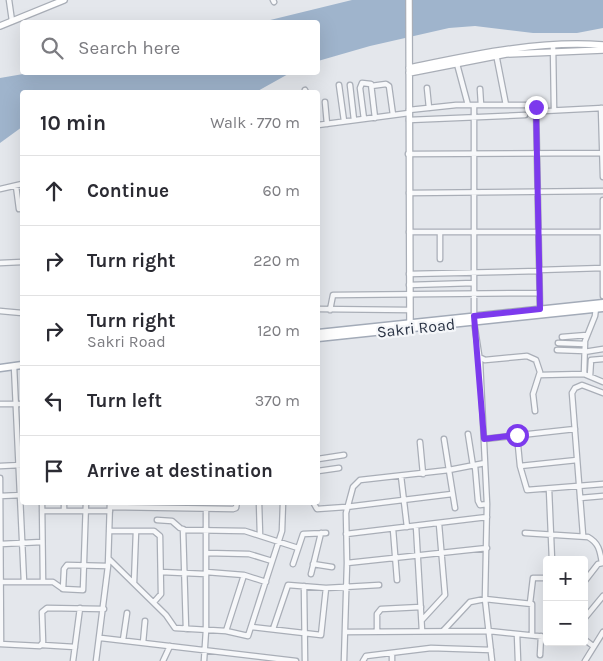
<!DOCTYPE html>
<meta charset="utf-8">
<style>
:root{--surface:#fff;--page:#f7f7f7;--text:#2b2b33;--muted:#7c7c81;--line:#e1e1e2}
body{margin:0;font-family:Karla,sans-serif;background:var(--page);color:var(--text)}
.controls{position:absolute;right:15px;bottom:15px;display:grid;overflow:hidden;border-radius:5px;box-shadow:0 5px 20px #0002}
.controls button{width:45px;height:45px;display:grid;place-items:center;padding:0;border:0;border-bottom:1px solid var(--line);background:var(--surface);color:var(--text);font:25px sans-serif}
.stop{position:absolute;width:15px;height:15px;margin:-11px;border:4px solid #7c3aed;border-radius:50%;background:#fff}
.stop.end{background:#7c3aed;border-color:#fff;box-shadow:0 1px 5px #0008}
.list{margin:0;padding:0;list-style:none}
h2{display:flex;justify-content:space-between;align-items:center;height:65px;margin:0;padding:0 20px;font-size:21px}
h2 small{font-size:16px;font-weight:400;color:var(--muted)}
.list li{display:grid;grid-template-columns:32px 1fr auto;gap:15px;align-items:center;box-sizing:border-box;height:70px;padding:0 20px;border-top:1px solid var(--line)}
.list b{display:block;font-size:19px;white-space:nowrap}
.list p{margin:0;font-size:16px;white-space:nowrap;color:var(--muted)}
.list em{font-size:16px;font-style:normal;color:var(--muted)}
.icon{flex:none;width:28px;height:28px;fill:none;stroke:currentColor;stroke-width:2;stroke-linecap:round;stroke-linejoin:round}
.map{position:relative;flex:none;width:603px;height:661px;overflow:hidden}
.search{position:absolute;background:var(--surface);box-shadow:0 5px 20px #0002;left:20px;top:20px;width:300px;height:55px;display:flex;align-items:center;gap:12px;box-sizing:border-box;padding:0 18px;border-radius:5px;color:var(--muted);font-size:19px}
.panel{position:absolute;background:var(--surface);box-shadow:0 5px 20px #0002;left:20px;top:90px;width:300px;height:415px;border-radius:5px}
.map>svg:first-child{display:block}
.water{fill:#9fb4cc}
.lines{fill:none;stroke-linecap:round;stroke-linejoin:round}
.street-casing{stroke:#a9aeb7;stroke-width:7}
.secondary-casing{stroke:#a9aeb7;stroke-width:8}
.primary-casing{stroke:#a3abb8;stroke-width:9}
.street{stroke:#f7f8fa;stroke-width:4.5}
.secondary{stroke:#fff;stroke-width:5.5}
.primary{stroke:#fff;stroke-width:6}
.route{stroke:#7c3aed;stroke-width:6}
.labels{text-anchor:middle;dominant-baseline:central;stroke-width:4.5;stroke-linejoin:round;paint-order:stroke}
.street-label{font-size:16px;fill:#2b3445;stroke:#f4f6f9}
</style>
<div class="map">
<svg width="603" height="661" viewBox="0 0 603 661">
<rect width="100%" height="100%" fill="#e4e7ec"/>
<path class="water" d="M352 0H603V28L577 33H533L475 26 449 28 370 46 318 61V22H262Z
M35 72H290V73L256 92H22V127L0 143V78Z"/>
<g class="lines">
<defs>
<path id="street" d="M9 0 12 21
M273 0 274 2
M553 46 554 110
M496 54 506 105
M457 64 468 105
M339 85 344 121
M350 85 354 120
M371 86 386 84 389 86 393 115
M427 88 429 108
M480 89 481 105
M305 90 306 92
M325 102 327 124
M474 105V322L480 361 487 504 485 599 492 661
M536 107 540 309
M601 108 603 177
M409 110 456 105H531L544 111 603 108
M364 119 360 88 362 83 371 84 375 118
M409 120 525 115
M318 125 409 113
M408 154 603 153
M16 186 19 209
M0 189 22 184
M409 193 603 191
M603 200V296
M409 232H603
M440 259V232
M0 263 22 262
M539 270 603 268
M409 274 539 271
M409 285 474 283
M318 309 410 310
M330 310 333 295 539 293
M0 311 22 313
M562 337 587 335
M558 343 585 344
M557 350 585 351
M584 352 603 349
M479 357 485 360 527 356 536 360 540 372 533 394 535 411
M14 366 24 582
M584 374 585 341 595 316 596 308
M540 375 584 374 603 382
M590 376 591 360 603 359
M0 404H22
M468 434 473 466
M517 435 520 466 527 490 603 484
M444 439 455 508
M484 439 575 429
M420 442 423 474
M318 459 344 455
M0 466 21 465
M475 466 478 501 480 505 487 504
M520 466 577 460
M318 471 339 468
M401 476 407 527
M0 478 1 644
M549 489 552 560
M0 496 22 495
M580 498 603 496
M42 502 43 582
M64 502V511
M259 502 260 535
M313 502 317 509 346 507 452 494
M110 507 233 509 236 508 237 502
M42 511H110
M157 520 172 521 180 528 185 530 245 531 298 548
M416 526 422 631
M183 529 186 629
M393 529 397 580
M109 531H154L160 536 161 594 154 602
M525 533 588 537C599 543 600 551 602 563
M346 534 487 517
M583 535 572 393 575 388 582 385 603 393
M1 544 42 542
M206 553 249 554 272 561
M109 559 166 615 175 628 226 631 248 636 282 531 283 502
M347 563 487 548
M293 564 303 534 326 533
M313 564 332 567
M161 572 206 574
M206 572 244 575 266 582
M311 574 321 533
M2 582H53L63 589 83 590 86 502
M584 582 598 564 603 563
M134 583 136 531
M304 586 305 661
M63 589 64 569 67 565 108 566
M530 603 533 578H547
M584 619 603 596
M422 620 445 595 439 524
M252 627 321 635 326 588
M273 629 288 585 326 588 379 585
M226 631 244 575
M443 631 470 602 485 599 532 604V635
M345 632 489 631 547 637
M377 632V614L381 609 421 607
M517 634 518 661
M101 638 296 661
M584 639 593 646
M123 640 127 613
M143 643 145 621
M0 644 40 646 43 642 42 612 47 608 104 609
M42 645 75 647
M540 655 541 636
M73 661 80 608
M96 661 108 566 110 502
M163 661 170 646
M204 661 206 630V509
M344 661 347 563 346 513 353 487 360 480 449 470 485 463
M363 661 366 656 431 648 491 650
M392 661V653
M585 661 603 632"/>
<path id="secondary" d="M409 0 410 328
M0 26 64 0
M409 68C472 55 538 40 603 45
M409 73 506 54 603 50"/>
<path id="primary" d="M318 333 603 303
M318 338 603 308
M0 368 22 365"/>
</defs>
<use href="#street" class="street-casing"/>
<use href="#secondary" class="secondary-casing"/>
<use href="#primary" class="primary-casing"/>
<use href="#street" class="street"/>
<use href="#secondary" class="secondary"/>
<use href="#primary" class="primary"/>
</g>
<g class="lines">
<path class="route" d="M517 435 484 439 474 316 540 309 536 107"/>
</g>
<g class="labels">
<g class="street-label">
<text transform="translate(416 328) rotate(-6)">Sakri Road</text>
</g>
</g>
</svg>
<div class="controls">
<button>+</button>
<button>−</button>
</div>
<div class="stop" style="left:517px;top:435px"></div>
<div class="stop end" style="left:536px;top:107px"></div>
<div class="search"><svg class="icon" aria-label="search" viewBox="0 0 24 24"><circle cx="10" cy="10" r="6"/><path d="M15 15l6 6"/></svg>Search here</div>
<section class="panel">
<h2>10 min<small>Walk · 770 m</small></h2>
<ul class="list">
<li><svg class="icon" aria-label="ahead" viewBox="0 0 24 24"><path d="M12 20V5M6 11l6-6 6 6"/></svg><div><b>Continue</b></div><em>60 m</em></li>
<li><svg class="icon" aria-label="right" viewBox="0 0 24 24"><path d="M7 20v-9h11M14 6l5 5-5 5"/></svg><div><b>Turn right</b></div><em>220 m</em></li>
<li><svg class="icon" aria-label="right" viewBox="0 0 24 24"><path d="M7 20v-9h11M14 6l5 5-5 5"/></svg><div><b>Turn right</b><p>Sakri Road</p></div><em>120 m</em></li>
<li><svg class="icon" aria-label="left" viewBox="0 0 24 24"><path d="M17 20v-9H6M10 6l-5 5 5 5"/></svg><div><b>Turn left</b></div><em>370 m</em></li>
<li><svg class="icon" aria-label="arrive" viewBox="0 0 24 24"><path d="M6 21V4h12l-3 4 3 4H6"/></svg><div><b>Arrive at destination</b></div></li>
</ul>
</section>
</div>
